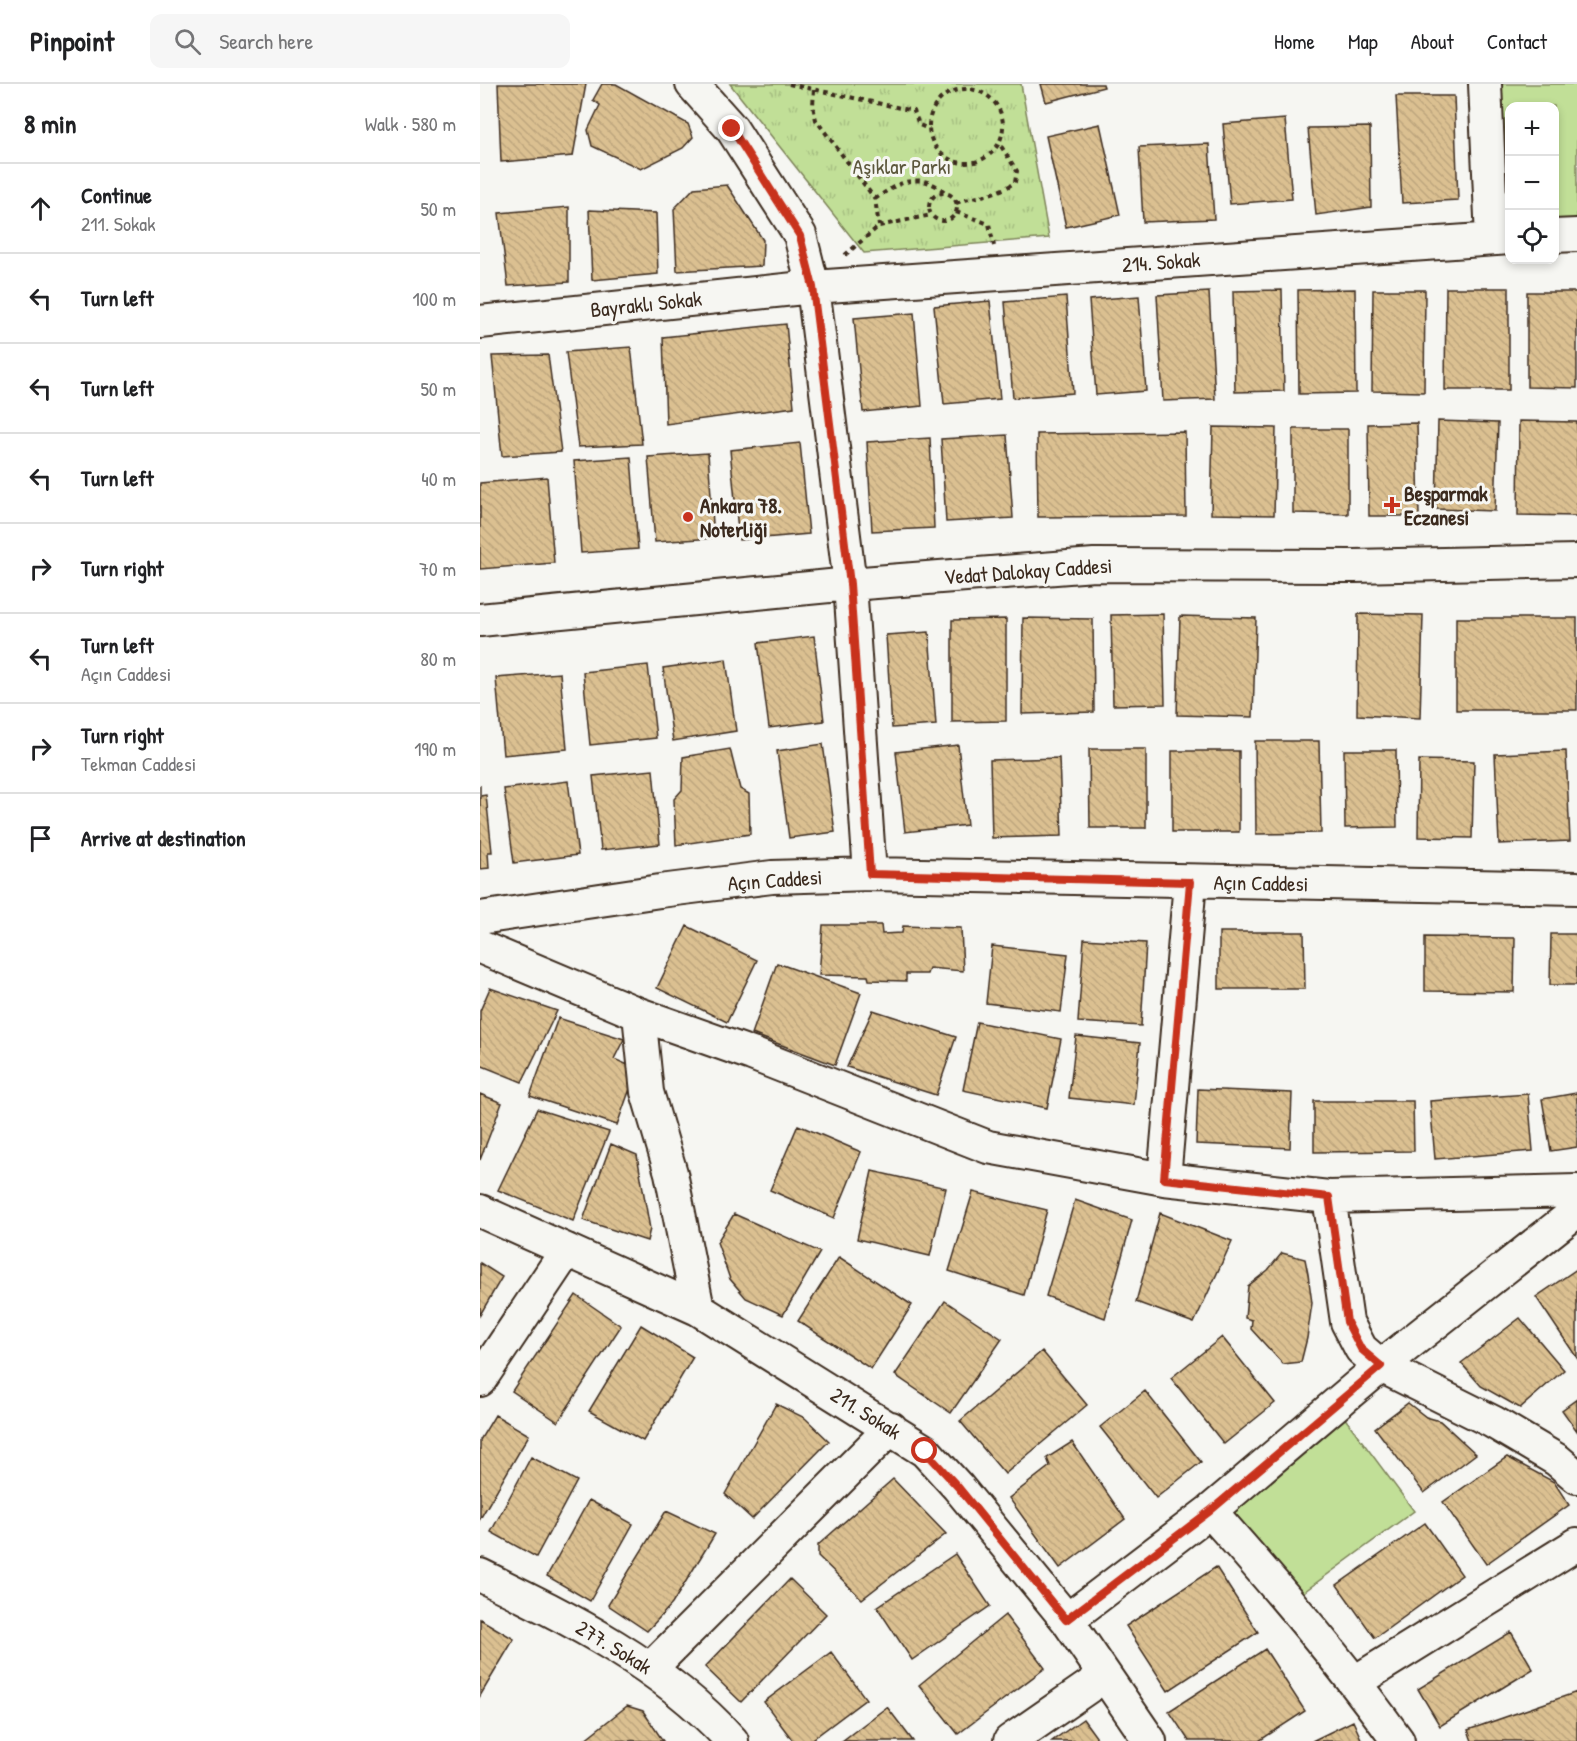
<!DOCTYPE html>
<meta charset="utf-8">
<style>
:root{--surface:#fff;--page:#f6f6f6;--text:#202124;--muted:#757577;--line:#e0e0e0}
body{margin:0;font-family:"Patrick Hand",sans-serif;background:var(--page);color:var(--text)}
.controls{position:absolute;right:18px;top:18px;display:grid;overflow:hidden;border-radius:12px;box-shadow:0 3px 9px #0003}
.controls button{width:54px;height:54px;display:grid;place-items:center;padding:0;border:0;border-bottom:2px solid var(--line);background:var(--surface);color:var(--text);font:30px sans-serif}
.stop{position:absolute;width:18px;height:18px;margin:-14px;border:4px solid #c8321e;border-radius:50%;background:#fff}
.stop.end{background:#c8321e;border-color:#fff;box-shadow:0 2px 6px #0008}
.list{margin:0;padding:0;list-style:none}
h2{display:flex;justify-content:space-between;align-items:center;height:78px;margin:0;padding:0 24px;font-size:26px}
h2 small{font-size:20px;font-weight:400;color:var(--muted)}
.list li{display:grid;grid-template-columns:39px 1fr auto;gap:18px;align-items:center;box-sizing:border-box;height:90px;padding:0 24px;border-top:2px solid var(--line)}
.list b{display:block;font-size:22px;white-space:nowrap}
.list p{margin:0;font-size:20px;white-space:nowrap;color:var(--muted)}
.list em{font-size:20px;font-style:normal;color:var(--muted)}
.icon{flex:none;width:33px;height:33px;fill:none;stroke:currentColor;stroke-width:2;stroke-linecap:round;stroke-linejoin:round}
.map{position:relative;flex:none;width:1097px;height:1657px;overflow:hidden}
header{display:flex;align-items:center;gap:36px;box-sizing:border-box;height:84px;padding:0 30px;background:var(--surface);border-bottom:2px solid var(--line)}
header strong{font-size:28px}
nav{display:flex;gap:33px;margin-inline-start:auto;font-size:21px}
.search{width:420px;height:54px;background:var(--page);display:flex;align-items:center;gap:15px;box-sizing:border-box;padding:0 21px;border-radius:12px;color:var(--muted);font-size:22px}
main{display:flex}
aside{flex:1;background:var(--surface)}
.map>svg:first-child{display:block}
.grass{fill:#c1df97;stroke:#7e845a;stroke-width:1.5}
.park{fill:url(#park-tufts);stroke:#7e845a;stroke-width:1.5}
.building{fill:url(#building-back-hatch);stroke:#3b2a1e;stroke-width:1.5}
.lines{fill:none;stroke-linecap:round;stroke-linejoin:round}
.minor-casing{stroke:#3b2a1e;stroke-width:36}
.path{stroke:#3b2a1e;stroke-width:4;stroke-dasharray:4.5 4.5;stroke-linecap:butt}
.minor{stroke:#f6f6f2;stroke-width:32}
.route{stroke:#c8321e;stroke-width:8}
.poi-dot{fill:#c8321e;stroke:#f6f6f2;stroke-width:2}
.labels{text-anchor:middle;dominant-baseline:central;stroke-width:6;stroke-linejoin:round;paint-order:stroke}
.park-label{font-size:21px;fill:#5c573c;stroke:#f6f6f2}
.street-label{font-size:21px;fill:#3b2a1e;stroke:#f6f6f2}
.poi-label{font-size:21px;font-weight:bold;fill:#3b2a1e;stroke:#f6f6f2;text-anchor:start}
</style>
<header>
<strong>Pinpoint</strong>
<div class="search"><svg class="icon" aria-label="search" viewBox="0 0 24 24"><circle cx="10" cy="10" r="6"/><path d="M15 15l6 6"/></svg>Search here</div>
<nav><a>Home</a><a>Map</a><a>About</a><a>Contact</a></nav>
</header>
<main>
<aside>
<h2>8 min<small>Walk · 580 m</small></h2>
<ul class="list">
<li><svg class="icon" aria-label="ahead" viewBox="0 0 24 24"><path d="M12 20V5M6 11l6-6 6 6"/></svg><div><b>Continue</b><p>211. Sokak</p></div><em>50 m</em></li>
<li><svg class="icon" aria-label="left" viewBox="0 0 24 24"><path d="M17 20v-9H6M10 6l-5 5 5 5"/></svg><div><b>Turn left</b></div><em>100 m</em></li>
<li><svg class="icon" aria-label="left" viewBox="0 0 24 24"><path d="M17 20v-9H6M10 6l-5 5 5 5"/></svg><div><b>Turn left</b></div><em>50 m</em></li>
<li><svg class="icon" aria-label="left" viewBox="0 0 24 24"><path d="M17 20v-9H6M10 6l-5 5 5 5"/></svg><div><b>Turn left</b></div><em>40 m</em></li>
<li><svg class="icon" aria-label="right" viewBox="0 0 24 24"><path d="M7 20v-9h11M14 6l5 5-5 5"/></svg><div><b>Turn right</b></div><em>70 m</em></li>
<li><svg class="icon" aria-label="left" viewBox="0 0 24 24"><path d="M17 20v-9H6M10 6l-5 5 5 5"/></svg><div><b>Turn left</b><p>Açın Caddesi</p></div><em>80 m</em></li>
<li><svg class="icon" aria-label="right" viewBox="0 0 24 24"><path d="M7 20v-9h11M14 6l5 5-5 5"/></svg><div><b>Turn right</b><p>Tekman Caddesi</p></div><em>190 m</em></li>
<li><svg class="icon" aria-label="arrive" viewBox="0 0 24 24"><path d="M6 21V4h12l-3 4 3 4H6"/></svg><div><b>Arrive at destination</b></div></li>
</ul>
</aside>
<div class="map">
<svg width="1097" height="1657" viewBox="0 0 1097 1657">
<defs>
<pattern id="park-tufts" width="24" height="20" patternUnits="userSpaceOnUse" patternTransform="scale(1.5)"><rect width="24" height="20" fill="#c1df97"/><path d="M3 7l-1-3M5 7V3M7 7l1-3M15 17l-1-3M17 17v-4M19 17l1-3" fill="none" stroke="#a7c082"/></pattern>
<pattern id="building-back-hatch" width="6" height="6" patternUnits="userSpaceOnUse" patternTransform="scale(1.5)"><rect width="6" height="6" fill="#dbc091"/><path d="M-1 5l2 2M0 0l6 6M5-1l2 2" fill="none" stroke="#bda57d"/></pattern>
</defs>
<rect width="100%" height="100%" fill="#f6f6f2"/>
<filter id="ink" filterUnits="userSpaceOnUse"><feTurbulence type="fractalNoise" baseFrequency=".0167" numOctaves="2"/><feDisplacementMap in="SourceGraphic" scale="12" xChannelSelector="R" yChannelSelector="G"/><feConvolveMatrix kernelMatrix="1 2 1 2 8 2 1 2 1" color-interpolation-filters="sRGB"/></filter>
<g filter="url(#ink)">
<path class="grass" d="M1005 0H1097V151L1075 152 1074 22H1030L1029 154Z
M855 1321 934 1427 810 1518 730 1427Z"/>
<path class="park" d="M250 0H541L569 154 384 169Z"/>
<path class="building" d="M18 0H106L93 72 21 78Z
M122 0H136L208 40 213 53 203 64 161 85 112 62 108 46 120 21 113 16Z
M561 0H623L624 3 566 18Z
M916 12H974L978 116 922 119Z
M805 35 812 115 750 120 743 40Z
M620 40 640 131 586 143 566 52Z
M890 43 891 123 836 131 828 44Z
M729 60 734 135 663 138 659 63Z
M247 101 283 156 282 182 197 187 194 125 214 104Z
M89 123V198L28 202 19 129Z
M109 126 176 129 178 190 112 196Z
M966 204H1029V306H965Z
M875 205 876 309 819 310 818 206Z
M802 206 804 307 755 308 753 207Z
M893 206H945L944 308 892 307Z
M729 208 735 315 683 317 677 211Z
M1047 208H1097V304L1047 303Z
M659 212 666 307 616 311 609 216Z
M586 213 593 309 533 314 525 218Z
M510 217 520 315 464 320 454 222Z
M434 229 442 322 383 328 374 234Z
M306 240 314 323 186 340 183 253Z
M151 263 162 360 98 363 86 268Z
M68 271 81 368 22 372 12 272Z
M958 337 1018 339 1015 427 956 425Z
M1039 337 1097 338V432L1038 431Z
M937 339 939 432H889L888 340Z
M733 343 796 344 794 431 731 430Z
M813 345H868V430L813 429Z
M705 348 706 432 558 433 557 350Z
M527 351 533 434 466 438 461 355Z
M450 354 454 444 392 447 387 358Z
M320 359 329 450 259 456 250 366Z
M228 369 234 454 175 458 168 373Z
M151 373 158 465 101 469 94 377Z
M67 393 74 479 0 485V399Z
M683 530 685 620 633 621 631 531Z
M878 530 943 531 940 634 877 631Z
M700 532 776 534 773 633 697 631Z
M543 534 613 535 614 628 542 630Z
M976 534H1097V626H976Z
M526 535V637L472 638V536Z
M449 548 456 641 412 644 406 551Z
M334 552 344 637 289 644 278 559Z
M246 575 256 647 193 657 183 584Z
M168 581 176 654 110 661 103 588Z
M80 589 87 665 23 671 16 594Z
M775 657H839L841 749 776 750Z
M343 660 355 748 309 754 297 667Z
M478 661 487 741 425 748 416 668Z
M250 665 260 705 269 710 270 750 196 761 194 715 202 706 203 673Z
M609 665H666V744H610Z
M864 666H916L917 743 865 744Z
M692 667H759V748H692Z
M1086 667 1090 757 1019 760 1015 670Z
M579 674 582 752 512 754 510 676Z
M939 676 994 677 992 754 938 753Z
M173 686 180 760 121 766 113 692Z
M88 697 98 771 34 779 24 705Z
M0 701V712L6 711 12 768H8L9 784 0 785Z
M343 841H401L402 850 422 849 423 842 481 844 483 887 449 884 447 890H426V897L389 896 388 892 339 891Z
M207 842 277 876 247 938 177 904Z
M739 848H824L825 905H739Z
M1071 850H1097V901H1070Z
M945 853 1035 854 1034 908 945 907Z
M604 855 666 859 661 942 598 938Z
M512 862 588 870 581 928 506 919Z
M297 879 381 909 355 981 272 950Z
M10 904 77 927 42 998 0 981V927Z
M393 926 476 953 456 1011 367 983Z
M78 934 144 955 134 975 157 985 137 1041 50 1012Z
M497 938 581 955 567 1024 483 1006Z
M596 952 660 959 654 1021 589 1014Z
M718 1005 812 1009 810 1064 716 1060Z
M1097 1009V1063L1071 1067 1062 1015Z
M0 1010 22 1019 0 1076Z
M1048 1010 1053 1067 955 1075 950 1017Z
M834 1017H933L934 1067 834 1068Z
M57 1025 129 1048 93 1137 18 1106Z
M318 1041 381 1068 354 1134 290 1106Z
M131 1060 157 1071 170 1145 167 1157 103 1136Z
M392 1087 466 1104 450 1172 377 1155Z
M493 1108 567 1126 544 1211 469 1187Z
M595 1116 652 1136 625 1234 566 1212Z
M680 1129 752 1157 714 1239 656 1218Z
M254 1130 340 1168 303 1231 266 1214 250 1195 237 1158Z
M802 1169 825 1175 828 1190 832 1219 827 1254 821 1278 803 1280 771 1245 772 1236 765 1234 768 1202 788 1186Z
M359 1173 432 1221 391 1285 318 1237Z
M0 1179 22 1193 0 1231Z
M1097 1185V1274L1056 1213Z
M96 1211 141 1242 78 1338 32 1307Z
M465 1217 522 1255 471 1329 415 1291Z
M1040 1234 1084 1286 1040 1324 1001 1302 981 1279Z
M161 1241 213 1273 163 1357 109 1327Z
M742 1253 795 1319 744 1360 691 1294Z
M562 1267 607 1321 525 1390 480 1337Z
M665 1307 721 1378 676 1414 620 1343Z
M1097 1315V1347L1082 1326Z
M928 1319 946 1333 960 1337 996 1370 944 1409 895 1344Z
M296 1320 325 1334 349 1357 272 1435 245 1410Z
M15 1331 49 1351 0 1435V1356Z
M592 1358 645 1435 580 1484 529 1414 570 1382 567 1374Z
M51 1373 97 1397 56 1473 11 1448Z
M1027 1373 1074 1398 1089 1421 1006 1480 963 1418Z
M413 1395 466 1450 382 1515 338 1472V1461Z
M109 1416 153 1440 110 1517 67 1492Z
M186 1427 235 1450 192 1520 167 1547 128 1521Z
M945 1439 982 1491 895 1554 857 1501Z
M475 1470 510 1522 432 1576 397 1523Z
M736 1483 778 1548 688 1607 646 1542Z
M310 1495 346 1530 261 1618 225 1583Z
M525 1531 565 1584 478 1650 439 1601Z
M0 1535 34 1555 0 1612Z
M1031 1548 1053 1585 960 1642 938 1605Z
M785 1565 825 1627 779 1657H709L689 1627Z
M351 1568 386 1615 330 1657H313L284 1618Z
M1097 1608V1657H992L988 1646Z
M147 1622 163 1627 183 1657 104 1656Z
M407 1623 433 1657H362Z
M603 1635 619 1657H572Z
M873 1637 882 1657H832Z"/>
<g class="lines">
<defs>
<path id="minor" d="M212 0 252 45 320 151 333 203 370 500 390 790
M1005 0 1012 155
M1074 152 1097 151
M0 238 333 203 1030 154
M0 536 370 500 614 481 874 482 1097 477
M0 834 180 807 292 793 390 790 1097 804
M0 863 159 930 272 970 508 1063 684 1095 849 1113 1097 1107
M159 930 167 1008 191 1089 218 1225
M684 1095 710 798
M849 1113 867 1238 881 1265 901 1282 1013 1338 1077 1376 1097 1393
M0 1127 218 1225 445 1367 478 1403 587 1536 670 1657
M0 1296 87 1166
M730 1427C796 1501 860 1576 918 1657
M0 1491C90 1535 184 1581 252 1657
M587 1536 730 1427 901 1282 1097 1127
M171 1584 411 1344
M875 1598 1097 1460
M530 1657 624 1592"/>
</defs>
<use href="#minor" class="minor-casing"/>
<path class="path" d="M309 0 434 27 439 41 449 45
M449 42a37 37 0 1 1 74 0a37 37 0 1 1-74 0Z
M334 6 333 22 336 36 395 115 399 142
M449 123a14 14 0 1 1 28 0a14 14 0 1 1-28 0Z
M395 115C420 97 440 87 466 109
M476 119C496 112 518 111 535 98L537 87 519 59
M476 128 509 140 514 162
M365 171 399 142 451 131"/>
<use href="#minor" class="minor"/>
</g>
</g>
<g class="lines" filter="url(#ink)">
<path class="route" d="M252 45 320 152 333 203 370 500 390 790 710 798 684 1095 849 1113 867 1238 881 1265 901 1282 730 1427 586 1536 478 1403 445 1367"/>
</g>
<g class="poi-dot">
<path d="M909 412h6v6h6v6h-6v6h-6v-6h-6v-6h6z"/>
<circle cx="208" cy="433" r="6"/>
</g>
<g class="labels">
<g class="park-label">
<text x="422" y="82">Aşıklar Parkı</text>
</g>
<g class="street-label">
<text transform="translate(681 178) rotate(-4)">214. Sokak</text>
<text transform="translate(166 220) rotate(-6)">Bayraklı Sokak</text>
<text transform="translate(548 487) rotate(-4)">Vedat Dalokay Caddesi</text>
<text transform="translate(295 796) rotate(-4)">Açın Caddesi</text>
<text transform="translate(781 799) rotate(1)">Açın Caddesi</text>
<text transform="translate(386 1329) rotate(32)">211. Sokak</text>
<text transform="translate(134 1563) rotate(31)">277. Sokak</text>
</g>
<g class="poi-label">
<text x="924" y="409">Beşparmak<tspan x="924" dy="24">Eczanesi</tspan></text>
<text x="220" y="421">Ankara 78.<tspan x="220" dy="24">Noterliği</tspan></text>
</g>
</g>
</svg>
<div class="controls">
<button>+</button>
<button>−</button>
<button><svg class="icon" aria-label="locate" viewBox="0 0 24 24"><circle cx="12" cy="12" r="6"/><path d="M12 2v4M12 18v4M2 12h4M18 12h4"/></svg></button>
</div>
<div class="stop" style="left:445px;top:1367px"></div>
<div class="stop end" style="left:252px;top:45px"></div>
</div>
</main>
